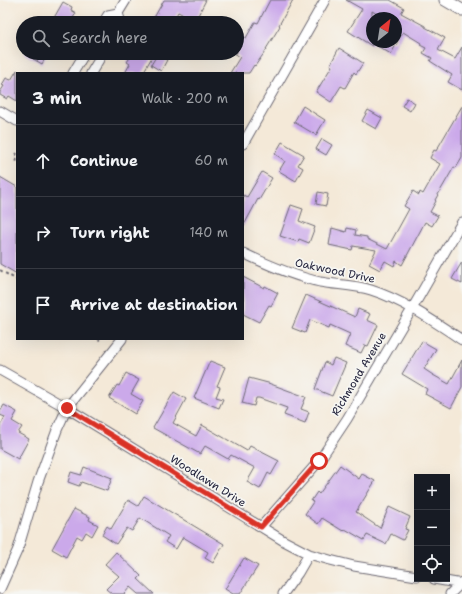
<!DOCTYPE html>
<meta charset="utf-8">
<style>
:root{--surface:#171b24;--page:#242831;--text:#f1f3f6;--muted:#9ea1a6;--line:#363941}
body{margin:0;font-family:"Shantell Sans",sans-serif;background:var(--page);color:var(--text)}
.controls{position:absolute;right:12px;bottom:12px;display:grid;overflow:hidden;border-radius:0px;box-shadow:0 4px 16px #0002}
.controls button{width:36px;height:36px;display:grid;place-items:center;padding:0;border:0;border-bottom:1px solid var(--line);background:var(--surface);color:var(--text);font:20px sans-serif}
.compass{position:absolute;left:366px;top:12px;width:36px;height:36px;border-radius:50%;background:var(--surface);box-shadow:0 4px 16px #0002;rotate:30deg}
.stop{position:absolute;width:12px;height:12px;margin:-9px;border:3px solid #d93025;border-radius:50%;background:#fff}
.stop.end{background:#d93025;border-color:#fff;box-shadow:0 1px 4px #0008}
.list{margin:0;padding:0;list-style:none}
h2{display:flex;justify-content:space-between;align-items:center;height:52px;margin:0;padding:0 16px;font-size:17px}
h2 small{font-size:13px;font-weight:400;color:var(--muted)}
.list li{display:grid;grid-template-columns:26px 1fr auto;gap:12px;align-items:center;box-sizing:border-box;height:72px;padding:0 16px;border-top:1px solid var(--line)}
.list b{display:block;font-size:15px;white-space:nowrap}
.list em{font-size:13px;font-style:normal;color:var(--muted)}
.icon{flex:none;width:22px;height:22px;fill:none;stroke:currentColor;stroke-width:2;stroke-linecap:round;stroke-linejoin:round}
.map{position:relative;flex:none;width:462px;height:594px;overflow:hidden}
.search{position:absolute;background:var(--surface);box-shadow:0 4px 16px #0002;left:16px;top:16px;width:228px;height:44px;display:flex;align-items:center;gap:10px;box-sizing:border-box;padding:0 14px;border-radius:22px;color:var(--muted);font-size:15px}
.panel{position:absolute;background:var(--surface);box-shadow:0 4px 16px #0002;left:16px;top:72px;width:228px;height:268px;border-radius:0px}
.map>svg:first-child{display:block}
.building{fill:#cba9ea;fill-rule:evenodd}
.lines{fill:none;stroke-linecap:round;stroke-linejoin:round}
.minor-casing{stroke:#6c6872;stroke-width:11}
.tertiary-casing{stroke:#6c6872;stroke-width:13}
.path{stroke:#6c6872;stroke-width:2;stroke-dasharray:3 3;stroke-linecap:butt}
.minor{stroke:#fff;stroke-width:9}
.tertiary{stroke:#fff;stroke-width:11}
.route{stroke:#d93025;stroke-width:5}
.labels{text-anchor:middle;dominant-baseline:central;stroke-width:3.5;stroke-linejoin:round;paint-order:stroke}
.street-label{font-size:11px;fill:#22223b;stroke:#f6f6f2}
</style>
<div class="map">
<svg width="462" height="594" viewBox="0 0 462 594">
<rect width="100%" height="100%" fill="#f6f6f2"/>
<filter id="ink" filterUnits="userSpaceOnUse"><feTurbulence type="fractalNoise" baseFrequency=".025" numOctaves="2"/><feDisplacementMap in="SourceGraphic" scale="8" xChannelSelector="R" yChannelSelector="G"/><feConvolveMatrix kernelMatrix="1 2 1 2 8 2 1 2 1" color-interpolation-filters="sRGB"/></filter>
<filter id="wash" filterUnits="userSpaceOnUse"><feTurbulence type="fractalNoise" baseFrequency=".012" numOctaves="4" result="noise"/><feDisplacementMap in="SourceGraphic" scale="16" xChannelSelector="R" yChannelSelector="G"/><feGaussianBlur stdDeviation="0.9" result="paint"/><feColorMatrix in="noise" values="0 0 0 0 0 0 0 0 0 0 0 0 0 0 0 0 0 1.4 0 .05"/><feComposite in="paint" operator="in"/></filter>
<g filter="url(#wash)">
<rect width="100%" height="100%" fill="#f4e9d8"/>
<g id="blocks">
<path class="building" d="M164 0H206L195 21 178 12 172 23H151Z
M270 0H293L279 25 280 26 266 49H267L255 66 254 65 249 73H230L240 57 234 53H237V33L246 38 255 22 258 23Z
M346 0H390L404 8 401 13 425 26V27L445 38 438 50 455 59 462 47V90L448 82 452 75 430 61 432 58 423 53 426 48 420 45 421 43 403 32 391 54 372 43V46L348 31 362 9ZM372 11 384 18H396V42H372Z
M63 2 72 7 71 10 76 13 70 23H51Z
M339 48 363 63 356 74 354 72 345 88 341 86 331 102 316 92 332 66 330 65Z
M23 53H48L42 64Z
M133 53H145L152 57 143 73H125L130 64 127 62Z
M157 55 167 60 161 71 151 65Z
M17 70V101L9 96 7 99 0 95V92L4 86 2 85 6 78 11 80Z
M407 98 415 103 410 111 402 106Z
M303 106 325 120 316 135 294 122Z
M462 106V158L456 168 454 167 435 200 436 201 430 212 438 216 432 226 425 222 402 265 396 261 394 266 385 261 380 270 369 264 376 250 353 246 352 250 329 245 332 228 346 232 347 228 356 230 355 235 367 237V239L387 249 409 209 404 206 413 191 419 195 420 192 423 194 440 164 430 158 434 150 436 151Z
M368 110 382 118 376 129 362 121Z
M322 139 332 145 326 155 316 149Z
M282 142 304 155 298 165 303 168 296 181 279 171 285 161 275 154Z
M262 172 272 178 259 200 258 199 243 227V195L247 197Z
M0 177 17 187V274L0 264Z
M318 192 328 194 326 206 316 204Z
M291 205 303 209 299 221 315 227 309 243 299 239 298 242 280 236Z
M462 262V284L452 279Z
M243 277 264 288 265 286 278 293 271 306 269 305 259 322 243 314Z
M306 295 355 317 358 309 370 314 367 320 378 325 368 346 365 345 361 353 345 346 350 334 330 325 329 328 310 320 305 333 292 328Z
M422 341 436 349 424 369 433 375 449 384 462 360V387L451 408 425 394 427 389 402 374Z
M334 358 346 363 332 396 315 389 325 362 331 365Z
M210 361 225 367 217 386 220 387 216 397 223 399 219 408 194 398Z
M126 373 139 380 131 394 143 401 135 414 109 398 117 385 119 386Z
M249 378 268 383 306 397 301 409 309 412 305 423 284 415 287 408 259 398H256L254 406 242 403Z
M174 392 186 399 173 423 196 436 202 425 247 451 250 446 279 461 271 475 268 473 260 489 247 482 255 468 231 455 228 459 205 446 200 454 153 428Z
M4 405 17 412 12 421 22 427 18 433 29 439 18 459 0 449V426L5 417 0 415V412Z
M340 465 359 479 362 474 375 481 356 512 380 528 389 507 410 517 405 529 408 530 403 540 391 534 386 544 367 535 364 540 345 529 343 531 322 518 318 524 305 514 313 502 311 501 317 492 319 494Z
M84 467 112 478 107 491 81 482 79 486 68 482 71 472 81 475Z
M144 496 224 544 213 563 205 558 208 552 183 537 176 549 165 542 169 536 140 518 132 531 127 528 116 544 102 535 107 526 111 529 128 500 138 506Z
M74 509 90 517 89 520 98 525 92 536 86 532 82 539 77 536 66 557 52 549Z
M116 552 141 576 138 579 154 594H138L130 587 124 594H112L106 589 119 576 105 564Z
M244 558 258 566 240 594H233L225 589Z"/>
</g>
</g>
<g filter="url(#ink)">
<use href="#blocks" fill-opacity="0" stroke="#6c6872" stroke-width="1"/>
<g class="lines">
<defs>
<path id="minor" d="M103 23 108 15 118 13
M121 23 118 13 126 0
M73 73 85 53
M91 73 103 53
M0 111 17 121
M243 144 325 0
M243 253C268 265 293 276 320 282 337 285 355 285 371 290 403 300 435 322 462 340
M0 370 67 408 284 541 309 554 330 560 354 566 417 576
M261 527 319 461 347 419 412 309 462 222
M434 579 462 584
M0 589 18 549 38 482 57 430 67 408 122 339
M283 594 298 573 309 554
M450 594 462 582"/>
<path id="tertiary" d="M445 0 462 10"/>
</defs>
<use href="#minor" class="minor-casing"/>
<use href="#tertiary" class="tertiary-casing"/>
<path class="path" d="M17 153 16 155 17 164
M0 270 17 280
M98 339 100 340"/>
<use href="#minor" class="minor"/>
<use href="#tertiary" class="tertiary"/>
</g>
</g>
<g class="lines" filter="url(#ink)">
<path class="route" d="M67 408 261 527 319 461"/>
</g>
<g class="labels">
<g class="street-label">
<text transform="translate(335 271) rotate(12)">Oakwood Drive</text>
<text transform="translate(359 374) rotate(-59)">Richmond Avenue</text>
<text transform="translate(208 481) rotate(32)">Woodlawn Drive</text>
</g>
</g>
</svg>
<div class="controls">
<button>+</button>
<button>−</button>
<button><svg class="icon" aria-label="locate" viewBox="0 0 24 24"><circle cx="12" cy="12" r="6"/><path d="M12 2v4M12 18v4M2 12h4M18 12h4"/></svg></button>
</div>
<svg class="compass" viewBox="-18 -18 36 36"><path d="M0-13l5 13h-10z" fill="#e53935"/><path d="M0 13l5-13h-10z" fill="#9ea1a6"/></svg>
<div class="stop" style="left:319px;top:461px"></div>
<div class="stop end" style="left:67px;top:408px"></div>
<div class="search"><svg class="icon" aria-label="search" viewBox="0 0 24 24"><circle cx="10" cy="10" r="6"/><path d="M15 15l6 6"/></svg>Search here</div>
<section class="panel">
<h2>3 min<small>Walk · 200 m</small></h2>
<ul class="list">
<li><svg class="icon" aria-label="ahead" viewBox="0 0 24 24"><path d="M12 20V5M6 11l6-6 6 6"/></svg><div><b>Continue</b></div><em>60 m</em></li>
<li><svg class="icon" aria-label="right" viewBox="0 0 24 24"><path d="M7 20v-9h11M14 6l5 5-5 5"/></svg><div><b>Turn right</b></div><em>140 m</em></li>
<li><svg class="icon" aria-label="arrive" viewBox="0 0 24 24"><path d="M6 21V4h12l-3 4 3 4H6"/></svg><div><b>Arrive at destination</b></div></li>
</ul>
</section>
</div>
